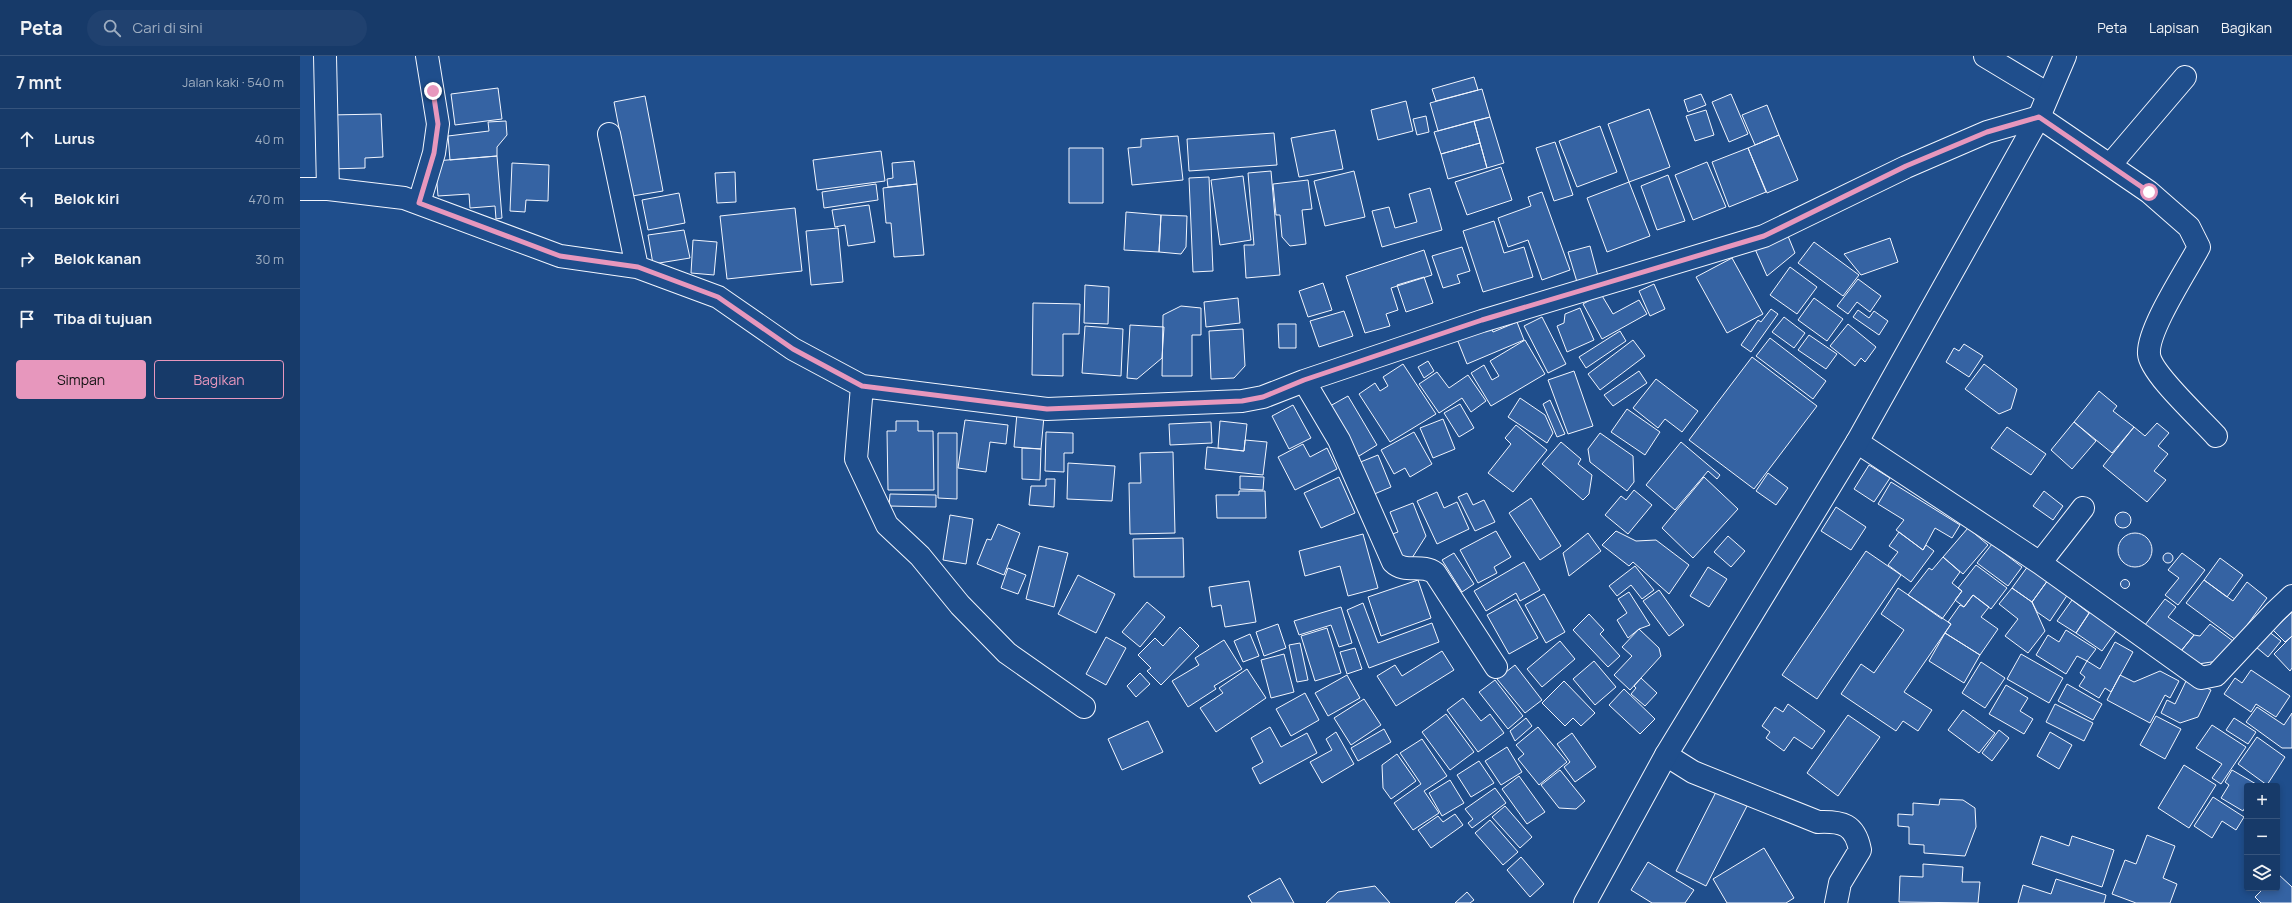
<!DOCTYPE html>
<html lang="id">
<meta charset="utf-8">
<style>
:root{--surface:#173a69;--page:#20416f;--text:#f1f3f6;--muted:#9eadc0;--line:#36547d;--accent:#e797bd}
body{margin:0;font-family:Manrope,sans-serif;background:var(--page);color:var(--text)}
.controls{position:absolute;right:12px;bottom:12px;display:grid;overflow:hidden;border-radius:4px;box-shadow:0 2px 6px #0003}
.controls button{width:36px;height:36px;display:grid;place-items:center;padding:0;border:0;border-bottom:1px solid var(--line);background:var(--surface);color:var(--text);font:20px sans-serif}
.stop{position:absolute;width:12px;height:12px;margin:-9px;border:3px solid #e797bd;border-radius:50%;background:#fff}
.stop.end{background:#e797bd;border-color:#fff;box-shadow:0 1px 4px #0008}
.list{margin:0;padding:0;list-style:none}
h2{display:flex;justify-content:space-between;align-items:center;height:52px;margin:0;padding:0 16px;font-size:17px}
h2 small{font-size:13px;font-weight:400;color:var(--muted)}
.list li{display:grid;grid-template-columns:26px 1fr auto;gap:12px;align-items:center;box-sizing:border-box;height:60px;padding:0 16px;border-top:1px solid var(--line)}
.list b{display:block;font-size:15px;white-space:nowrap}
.list em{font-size:13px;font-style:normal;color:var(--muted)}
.actions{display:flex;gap:8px;padding:12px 16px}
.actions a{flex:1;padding:9px 0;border:1px solid var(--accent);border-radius:4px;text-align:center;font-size:14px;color:var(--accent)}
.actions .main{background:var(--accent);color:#111}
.icon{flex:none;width:22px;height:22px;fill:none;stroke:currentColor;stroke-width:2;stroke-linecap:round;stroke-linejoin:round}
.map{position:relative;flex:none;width:1992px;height:847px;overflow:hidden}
header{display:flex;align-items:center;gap:24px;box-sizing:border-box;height:56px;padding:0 20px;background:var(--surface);border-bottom:1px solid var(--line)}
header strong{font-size:19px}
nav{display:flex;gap:22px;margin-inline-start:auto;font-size:14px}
.search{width:280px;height:36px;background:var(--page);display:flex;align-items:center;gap:10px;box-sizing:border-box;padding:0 14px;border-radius:22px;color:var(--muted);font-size:15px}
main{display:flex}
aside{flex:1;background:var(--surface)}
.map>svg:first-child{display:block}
.building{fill:#3563a3;stroke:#f2f6ff}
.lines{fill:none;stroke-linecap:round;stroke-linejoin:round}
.minor-casing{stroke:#f2f6ff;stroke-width:24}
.highway-casing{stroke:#f2f6ff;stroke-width:24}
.minor{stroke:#1f4e8c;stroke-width:22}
.highway{stroke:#1f4e8c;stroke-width:22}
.route{stroke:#e797bd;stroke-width:5}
</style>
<header>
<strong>Peta</strong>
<div class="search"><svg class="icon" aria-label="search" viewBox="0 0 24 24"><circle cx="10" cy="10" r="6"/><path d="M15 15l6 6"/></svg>Cari di sini</div>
<nav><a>Peta</a><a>Lapisan</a><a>Bagikan</a></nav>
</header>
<main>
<aside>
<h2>7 mnt<small>Jalan kaki · 540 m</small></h2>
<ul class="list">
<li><svg class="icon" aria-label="ahead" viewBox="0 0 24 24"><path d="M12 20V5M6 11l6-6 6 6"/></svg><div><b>Lurus</b></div><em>40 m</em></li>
<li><svg class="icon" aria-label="left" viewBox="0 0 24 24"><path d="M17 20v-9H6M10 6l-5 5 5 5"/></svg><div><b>Belok kiri</b></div><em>470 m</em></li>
<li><svg class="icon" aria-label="right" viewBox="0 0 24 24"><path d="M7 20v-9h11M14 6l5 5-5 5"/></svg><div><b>Belok kanan</b></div><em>30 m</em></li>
<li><svg class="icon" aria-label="arrive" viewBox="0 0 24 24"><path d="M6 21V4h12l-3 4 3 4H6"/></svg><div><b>Tiba di tujuan</b></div></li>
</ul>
<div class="actions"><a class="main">Simpan</a><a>Bagikan</a></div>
</aside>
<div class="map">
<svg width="1992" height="847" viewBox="0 0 1992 847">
<rect width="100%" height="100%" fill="#1f4e8c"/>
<path class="building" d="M1174 21 1178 34 1136 45 1132 33Z
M198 32 202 63 155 69 151 38Z
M1182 33 1190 61 1138 75 1130 47Z
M1401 38 1406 49 1388 56 1384 44Z
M1431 38 1448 78 1429 86 1412 46Z
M345 40 363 135 332 140 314 46Z
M1106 45 1113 75 1078 84 1071 54Z
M1467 49 1479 79 1455 89 1442 59Z
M1349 53 1370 111 1329 126 1308 68Z
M1406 54 1414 79 1395 85 1386 60Z
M81 58 83 101 65 102V112L31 113 29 59Z
M1126 60 1129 76 1117 79 1113 63Z
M1190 61 1204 107 1187 112 1174 65Z
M206 65 207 79 197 91V100L150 104 148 80 189 75 188 66Z
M1174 65 1180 87 1141 98 1134 76Z
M1300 70 1317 116 1277 131 1259 85Z
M1035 74 1043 113 999 121 991 82Z
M974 77 977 109 889 115 887 83Z
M1479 79 1498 124 1467 137 1448 92Z
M878 80 883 124 832 129 828 92 841 91V83Z
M1255 86 1273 139 1254 145 1236 92Z
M1180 87 1187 112 1148 123 1141 98Z
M769 92H803V147H769Z
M1448 92 1466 136 1429 151 1412 106Z
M581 95 585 125 517 134 513 104Z
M197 100 202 162 196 163 195 150 170 152 169 138 138 140 135 105Z
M614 105 617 128 588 131 587 123 593 122 592 107Z
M1407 106 1426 151 1393 164 1375 119Z
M212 107 249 109 248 145 226 144 225 156 210 155Z
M1201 111 1212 144 1167 159 1155 126Z
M971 115 980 219 946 222 944 189H954L948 117Z
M1054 115 1065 161 1025 170 1014 125Z
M435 116 436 146 417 147 415 117Z
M1368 119 1385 165 1357 174 1341 130Z
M943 120 951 184 920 189 911 124Z
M909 121 913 215 893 216 889 122Z
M1008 124 1012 153 1002 154 1006 188 990 190 982 181 980 159H976L973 128Z
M1329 126 1350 180 1307 196 1287 142Z
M576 128 578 144 524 152 522 136Z
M617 128 624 199 594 201 591 167H586L583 132Z
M1130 132 1142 174 1082 191 1072 155 1089 151 1095 172 1117 166 1109 138Z
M1242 136 1270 214 1242 224 1228 184 1208 191 1198 162 1231 150 1228 141Z
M379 137 385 167 348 174 342 144Z
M569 149 575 186 548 190 545 169 535 171 532 154Z
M495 152 502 215 427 223 420 160Z
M826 156 861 159 859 196 824 194Z
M861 159 887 160 886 191 881 198 859 196Z
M1194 165 1204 197 1224 191 1233 221 1183 236 1163 175Z
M538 172 543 226 511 229 506 175Z
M384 174 390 202 353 208 348 179Z
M1488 180 1495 197 1467 220 1455 193Z
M1590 182 1598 206 1561 219 1544 198Z
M393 184 417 186 414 219 391 217Z
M1514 186 1559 219 1543 240 1498 207Z
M1290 190 1298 220 1277 226 1268 196Z
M1162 191 1170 215 1157 219 1160 227 1143 232 1132 200Z
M1124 194 1132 219 1091 232 1098 254 1086 258 1090 270 1065 277 1046 220Z
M1432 202 1463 258 1427 277 1396 221Z
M1490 211 1517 231 1497 258 1470 239Z
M1124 221 1133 247 1106 256 1097 229Z
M1558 223 1581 240 1570 256 1557 246 1548 258 1537 250Z
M1023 227 1032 254 1008 261 999 235Z
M1354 228 1365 253 1350 260 1339 235Z
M785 229 809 231 808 268 784 267Z
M1301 238 1313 258 1339 244 1347 258 1302 283 1283 248Z
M938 242 940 267 906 271 904 246Z
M1514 242 1543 263 1527 285 1498 264Z
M733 247 780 248 779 278H763V320L732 319Z
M881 250 901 252V279H892V320H862L863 259Z
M1280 252 1294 284 1267 296 1257 270 1264 267 1265 258Z
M1471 253 1478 258 1451 296 1441 289 1458 264 1461 266Z
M1558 254 1569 262 1574 255 1588 265 1579 279 1553 261Z
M1044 255 1053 280 1019 291 1010 265Z
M1242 261 1266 308 1248 317 1224 270Z
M1484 261 1505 277 1494 292 1472 276Z
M1217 266 1224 284 1167 308 1157 283 1190 269 1193 276Z
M978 268H996V292H979Z
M1548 268 1576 291 1565 306 1561 302 1555 310 1530 290Z
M830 269 864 271 862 302 837 323 827 322Z
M785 270 823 273 821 320 782 317Z
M943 273 945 310 934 322 911 323 909 275Z
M1320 275 1326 285 1286 312 1279 301Z
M1509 279 1537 298 1526 313 1498 294Z
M1470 282 1526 325 1513 343 1456 300Z
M1225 284 1245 318 1191 350 1171 317 1184 309 1192 324 1199 320 1190 305Z
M1333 284 1345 300 1300 334 1288 318Z
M1664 288 1683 300 1669 321 1646 306 1654 292 1659 295Z
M1452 301 1517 350 1454 433 1389 384Z
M1128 305 1134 315 1124 322 1118 311Z
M1103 308 1136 358 1090 386 1059 338 1075 327 1080 335 1088 330 1083 321Z
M1684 308 1717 333 1711 353 1699 358 1665 333Z
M1274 315 1293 370 1268 378 1248 324Z
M1339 315 1347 327 1313 350 1304 339Z
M1137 316 1149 332 1168 319 1186 345 1171 356 1162 342 1139 357 1119 328Z
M1356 323 1398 355 1382 376 1365 363 1358 372 1333 352Z
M1799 335 1817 350 1813 355 1834 371 1812 397 1774 366Z
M1048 340 1077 389 1054 403 1030 350Z
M1220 342 1245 359 1253 377 1247 387 1208 361Z
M1250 344 1265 378 1257 381 1243 348Z
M1160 348 1174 372 1159 381 1144 357Z
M993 349 1011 382 989 393 972 360Z
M1327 353 1360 376 1345 399 1311 376Z
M717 357 744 360 741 393 714 391Z
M1143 363 1155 393 1133 402 1120 372Z
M665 364 708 369 706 388 690 386 686 416 658 412Z
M596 365H618V375H633L634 434H588L587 375H596Z
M920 365 947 368 944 395 918 392Z
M911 366 912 387 870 389 869 368Z
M1774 366 1796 385 1772 413 1751 394Z
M1857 367 1869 377 1858 390 1868 398 1854 415 1866 424 1847 446 1803 410 1834 371 1845 380Z
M1216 369 1247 394 1213 436 1188 417 1211 388 1205 382Z
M1707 371 1746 398 1731 419 1691 392Z
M746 376 773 377V397H764V416L745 415Z
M1114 376 1132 408 1110 421 1105 412 1094 418 1081 394Z
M638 377H657V443L638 442Z
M1300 377 1333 400 1334 426 1327 435 1290 406 1288 393Z
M945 384 967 386 963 419 905 413 907 391 944 395Z
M1261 386 1281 403 1278 408 1292 419 1289 438 1283 444 1242 408Z
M1381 386 1420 419 1417 423 1408 415 1375 454 1346 429Z
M1003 388 1010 401 1027 392 1037 413 995 434 978 401Z
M722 392 741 393 740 424 722 423Z
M873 396 875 477 830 478 829 427H841L840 397Z
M1078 399 1091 431 1072 439 1058 407Z
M768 407 815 410 812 445 767 443Z
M1569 409 1590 422 1574 446 1554 433Z
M1468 417 1488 432 1476 449 1456 435Z
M940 420 964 421 963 434 940 433Z
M1039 421 1055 457 1021 472 1004 437Z
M1404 421 1438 453 1393 502 1362 472Z
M746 423H755L754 451 729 449 731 430H746Z
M1591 426 1660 469 1652 482 1635 472 1623 494 1596 474 1604 464 1578 448Z
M1334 434 1352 449 1328 478 1305 459 1321 440 1326 444Z
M939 435H965L966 462H917L916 439H939Z
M1744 435 1763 450 1753 464 1733 450Z
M1137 436 1144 452 1157 446 1169 473 1137 488 1117 445Z
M1167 437 1173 449 1184 444 1195 466 1175 475 1158 441Z
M590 438 636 439V451L589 450Z
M1231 442 1261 490 1240 504 1209 457Z
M1113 447 1126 480 1112 502 1098 507 1087 480 1098 476 1090 456Z
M1536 451 1566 471 1551 494 1521 475Z
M1815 464a8 8 0 1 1 16 0a8 8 0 1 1-16 0Z
M650 459 673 463 666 508 643 504Z
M698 468 720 477 704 519 677 508 687 483 691 484Z
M1668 472 1688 489 1663 518 1643 501Z
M1196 475 1211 501 1194 511 1197 517 1178 527 1160 494Z
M1316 475 1336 485 1356 484 1389 509 1369 538 1333 506 1329 510 1302 489Z
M1599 476 1623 494 1626 489 1634 495 1611 526 1588 509 1598 496 1589 490Z
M1288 477 1301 495 1269 520 1263 497Z
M1818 494a17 17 0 1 1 34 0a17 17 0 1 1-34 0Z
M1063 478 1078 532 1048 540 1040 510 1005 520 999 495Z
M1428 480 1445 495 1431 511 1414 496Z
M883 482 884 521H834L833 483Z
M1692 488 1722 511 1708 530 1677 507Z
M739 490 768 497 754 551 726 543Z
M1566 495 1601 519 1517 643 1482 619Z
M1154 497 1174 528 1162 536 1142 504Z
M1882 497 1905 514 1878 549 1865 539 1879 522 1868 514Z
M1863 502a5 5 0 1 1 10 0a5 5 0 1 1-10 0Z
M1643 501 1660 516 1652 527 1662 535 1642 563 1608 539 1629 512 1632 514Z
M1920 502 1943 519 1927 541 1904 524Z
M1224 506 1240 534 1220 545 1216 537 1186 555 1174 535Z
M1676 509 1707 532 1691 553 1673 539 1664 551 1655 544 1662 535 1658 532Z
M1335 510 1354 534 1342 543 1331 529 1317 540 1309 530Z
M1728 510 1748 524 1732 546 1712 532Z
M1408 511 1427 523 1409 551 1390 540Z
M708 512 726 519 718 538 701 532Z
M778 519 815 538 796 577 758 558Z
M1820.5 528a4.5 4.5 0 1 1 9 0a4.5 4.5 0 1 1-9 0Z
M1118 524 1131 562 1081 580 1068 541Z
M1748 524 1768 538 1750 565 1737 556 1732 546Z
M1904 524 1933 545 1947 526 1967 542 1936 584 1886 547Z
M949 525 956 566 925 571 921 549 912 551 909 531Z
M1598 532 1651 568 1604 636 1632 654 1618 675 1603 665 1596 675 1541 638 1561 608 1574 617 1604 574 1581 558Z
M1712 532 1732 546 1745 575 1728 597 1705 580 1718 563 1699 548Z
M1359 534 1384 569 1369 580 1343 545Z
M1329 536 1350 569 1339 573 1328 582 1317 564 1327 557 1318 543Z
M1244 538 1265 576 1246 587 1225 549Z
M1673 539 1689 551 1681 561 1698 573 1680 599 1645 577 1651 568 1648 566 1660 549 1664 551Z
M1216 543 1238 582 1209 598 1187 559Z
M1865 543 1876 551 1868 561 1894 579 1881 595 1845 569Z
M1772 544 1789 557 1776 577 1757 565Z
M847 546 865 561 840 591 822 576Z
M1063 547 1078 587 1132 567 1139 586 1069 612 1047 554Z
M1041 551 1052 587 1039 591 1031 569 999 579 994 565Z
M1790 556 1817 574 1802 595 1776 577Z
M1992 556V580L1985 586 1973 574Z
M1289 558 1304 574 1300 578 1320 600 1308 611 1273 574Z
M978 568 986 592 964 600 956 576Z
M1910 568 1933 585 1918 605 1898 608 1881 595 1894 579 1900 580Z
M880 571 899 590 861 629 847 615 851 612 838 599 855 582 863 590Z
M1027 572 1041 617 1015 625 1001 580Z
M1339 573 1359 592 1361 600 1330 634 1314 619 1332 600 1322 591Z
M1766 574 1796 593 1787 605 1777 600 1766 618 1736 599 1748 579 1759 586Z
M1968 575 1981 585 1968 601 1956 591Z
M1645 577 1680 599 1664 627 1629 605Z
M950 578 959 600 943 606 934 585Z
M1992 580V612L1990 615 1974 598Z
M806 581 826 592 806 629 786 618Z
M924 584 942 613 914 630 916 633 888 651 872 625 899 609 895 602Z
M1260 585 1275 603 1242 631 1227 613Z
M1815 586 1833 596 1811 636 1805 632 1799 642 1779 630 1785 621 1780 617 1787 605 1800 613Z
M1000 587 1008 624 997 626 989 589Z
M1055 592 1062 613 1047 618 1040 596Z
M1142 595 1154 614 1096 650 1077 620 1095 609 1102 620Z
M984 598 994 636 971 642 961 604Z
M1721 598 1763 622 1749 647 1707 623Z
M1294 605 1316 631 1295 649 1273 623Z
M1681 606 1705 622 1685 652 1662 637Z
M1215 609 1242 644 1225 657 1197 623Z
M947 613 966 642 916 676 900 652 923 637 919 632Z
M1951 614 1990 640 1976 661 1956 648 1951 656 1924 638 1935 622 1942 627Z
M1860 615 1879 625 1870 642 1865 639 1850 667 1807 644 1820 619 1834 626Z
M840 617 850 628 836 641 827 630Z
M1047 619 1060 642 1028 660 1015 637Z
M1341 622 1357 637 1345 650 1331 638 1336 632 1334 630Z
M1887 623 1911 634 1898 661 1880 667 1861 657 1867 644 1875 648Z
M1195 624 1223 660 1208 673 1179 636Z
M1264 625 1295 657 1281 670 1273 662 1265 670 1242 647Z
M1767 628 1802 648 1793 664 1758 645Z
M1706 629 1728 642 1720 655 1733 663 1724 678 1689 658Z
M1324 633 1355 663 1340 678 1309 649Z
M1005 637 1019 664 991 680 976 653Z
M1163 642 1181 665 1190 658 1204 677 1178 696 1147 654Z
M1064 643 1081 669 1051 689 1034 662Z
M1488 648 1525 675 1512 693 1494 681 1484 695 1466 682 1470 676 1462 670 1475 651 1483 656Z
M1755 648 1793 667 1784 685 1746 666Z
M1957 651 1984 669 1992 657V692H1982L1946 666Z
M1663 654 1695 677 1679 697 1648 674Z
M1146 658 1174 696 1150 714 1122 676Z
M1548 659 1580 681 1538 740 1507 717Z
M1856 660 1881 673 1865 703 1840 689Z
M1226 662 1232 670 1215 685 1210 675Z
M1934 662 1956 676 1948 688 1926 674Z
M848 665 863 696 822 714 808 683Z
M1912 669 1946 691 1921 728 1912 722 1922 708 1896 692Z
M970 671 981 691 1007 677 1017 697 960 728 952 712 963 706 951 682Z
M1238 671 1267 706 1239 729 1218 703 1224 698 1216 689Z
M1084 673 1091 686 1058 705 1051 692Z
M1699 674 1709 682 1692 705 1682 697Z
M1036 676 1054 708 1022 727 1010 706 1032 694 1026 683Z
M1750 676 1772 689 1759 713 1737 700Z
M1272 677 1296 711 1275 726 1264 711 1270 706 1257 688Z
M1957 681 1985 701 1967 729 1938 708Z
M1122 683 1147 720 1124 735 1139 757 1113 774 1094 747 1121 728 1100 697Z
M1207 691 1222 716 1201 729 1185 705Z
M1097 698 1116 725 1091 743 1083 732 1082 709Z
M1179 705 1194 727 1171 741 1157 719Z
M1884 709 1916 729 1889 772 1858 752Z
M1260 714 1285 745 1276 753 1259 752 1241 729Z
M1932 714 1956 728 1947 730 1945 745 1947 748 1943 755 1921 742 1929 729 1925 726Z
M1219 720 1245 756 1227 768 1202 733Z
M1150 724 1164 747 1142 760 1129 737Z
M1195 732 1206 747 1172 772 1168 767 1173 763 1165 753Z
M1417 734 1447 750 1406 830 1376 815Z
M1913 741 1944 761 1936 774 1922 765 1912 782 1894 770Z
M1640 743 1663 744 1675 752 1676 771 1665 800 1624 797V789L1609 788V771L1598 770V758L1613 759V747L1639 749Z
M1205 750 1232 781 1220 792 1192 761Z
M1155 758 1163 769 1131 792 1118 774 1138 760 1143 766Z
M1190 764 1218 796 1203 809 1175 777Z
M1847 779 1875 790 1863 822 1877 828 1870 847H1836L1812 838 1825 804 1836 808Z
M1741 780 1769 790 1772 780 1814 794 1802 831 1732 808Z
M1464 792 1494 842 1486 847H1427L1413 823Z
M1221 801 1244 828 1230 841 1207 814Z
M1348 806 1394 834 1385 847H1352L1331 834Z
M1623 808 1663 811 1662 826H1680L1678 847 1599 846 1600 820 1623 821Z
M1978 818 1992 831V847H1961L1955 841 1964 832H1977Z
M980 822 994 847H952L948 840Z
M1756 823 1806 839 1804 847H1718L1723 829 1751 838Z
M1075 830 1090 847H1026L1038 836Z
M1167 836 1174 844 1170 847H1155Z"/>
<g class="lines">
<defs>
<path id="minor" d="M25 0 28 133
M1685 0 1748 38
M309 78 337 211
M1810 109 1885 21
M0 133H28L104 142 260 200 337 211 418 241 493 293 562 330 747 353 942 345 963 341 1004 325 1182 265 1464 180 1606 111 1687 76 1739 61 1849 136 1889 171 1899 191C1887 214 1847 274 1849 298 1850 317 1902 364 1916 380
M119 147 134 97 138 68 127 0
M1004 325 1039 384 1093 506C1105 518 1122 507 1135 517L1196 611
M562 330 556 403 587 469 620 500 660 549 707 597 784 651
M1557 386 1740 507 1901 622 1916 619 1975 556 1992 540
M1740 507 1783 452
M1366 699 1393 716 1518 766C1542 765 1555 768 1560 794L1540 827 1536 847"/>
<path id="highway" d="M1285 847 1366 699 1557 386 1739 61 1765 0"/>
</defs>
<use href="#minor" class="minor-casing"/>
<use href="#highway" class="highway-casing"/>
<use href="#minor" class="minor"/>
<use href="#highway" class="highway"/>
</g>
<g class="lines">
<path class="route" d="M133 35 138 68 134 97 119 147 260 200 338 211 418 241 493 293 562 330 747 353 942 345 963 341 1004 324 1182 264 1464 180 1606 110 1687 76 1739 61 1849 136"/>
</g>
</svg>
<div class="controls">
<button>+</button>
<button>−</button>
<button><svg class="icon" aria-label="layers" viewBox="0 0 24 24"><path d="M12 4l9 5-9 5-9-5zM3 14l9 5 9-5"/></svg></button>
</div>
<div class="stop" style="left:1849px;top:136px"></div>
<div class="stop end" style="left:133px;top:35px"></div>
</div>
</main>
